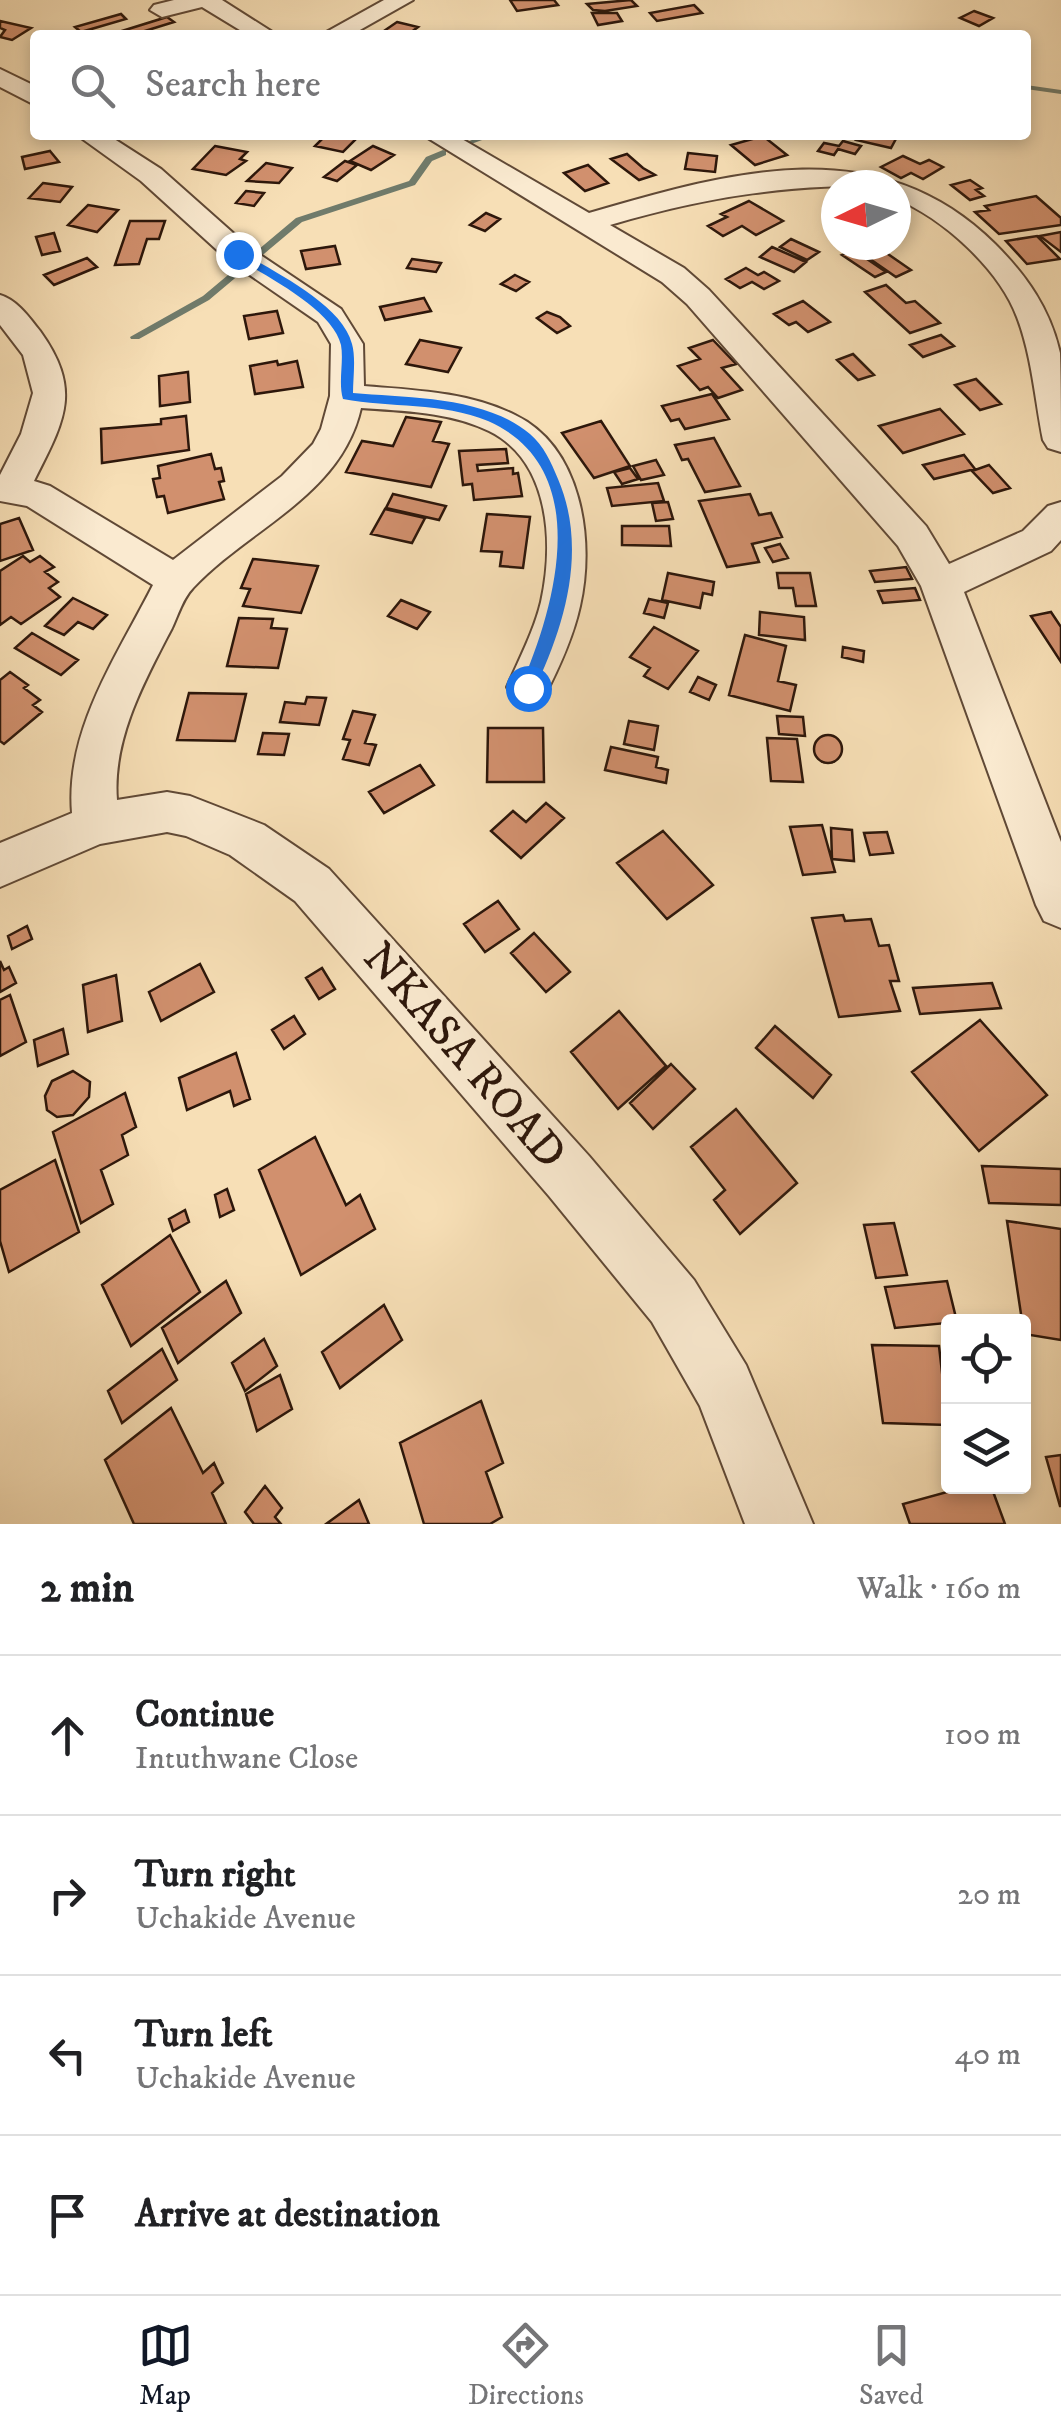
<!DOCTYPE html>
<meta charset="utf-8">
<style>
:root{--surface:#fff;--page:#f6f6f6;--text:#202124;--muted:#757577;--line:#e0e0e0;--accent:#111827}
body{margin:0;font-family:"IM FELL DW Pica",serif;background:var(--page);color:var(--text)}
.controls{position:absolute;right:30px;bottom:30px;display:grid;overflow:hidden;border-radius:10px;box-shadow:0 5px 15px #0003}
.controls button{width:90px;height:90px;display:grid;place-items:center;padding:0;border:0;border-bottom:2px solid var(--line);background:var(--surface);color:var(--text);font:50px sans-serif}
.compass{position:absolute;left:821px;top:170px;width:90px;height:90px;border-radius:50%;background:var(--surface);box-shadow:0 5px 15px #0003;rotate:265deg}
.stop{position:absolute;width:30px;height:30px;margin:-22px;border:8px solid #1a73e8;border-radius:50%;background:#fff}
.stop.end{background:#1a73e8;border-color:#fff;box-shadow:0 2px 10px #0008}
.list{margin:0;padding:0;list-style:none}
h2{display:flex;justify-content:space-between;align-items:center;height:130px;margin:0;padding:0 40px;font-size:42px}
h2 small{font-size:32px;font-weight:400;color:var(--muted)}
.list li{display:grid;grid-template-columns:65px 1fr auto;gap:30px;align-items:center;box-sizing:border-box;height:160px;padding:0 40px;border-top:2px solid var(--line)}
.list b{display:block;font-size:38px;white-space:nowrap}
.list p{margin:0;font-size:32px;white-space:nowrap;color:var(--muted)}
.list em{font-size:32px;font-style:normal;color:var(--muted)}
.icon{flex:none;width:55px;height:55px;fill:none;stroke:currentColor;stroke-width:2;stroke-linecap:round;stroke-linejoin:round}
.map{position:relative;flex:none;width:1061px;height:1524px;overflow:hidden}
.search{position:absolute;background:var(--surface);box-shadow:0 5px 15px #0003;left:30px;right:30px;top:30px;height:110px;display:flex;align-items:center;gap:25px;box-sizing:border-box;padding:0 35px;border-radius:10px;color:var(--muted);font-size:38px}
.sheet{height:770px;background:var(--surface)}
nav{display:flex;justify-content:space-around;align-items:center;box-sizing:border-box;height:140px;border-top:2px solid var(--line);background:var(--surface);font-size:28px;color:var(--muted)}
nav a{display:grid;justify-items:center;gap:5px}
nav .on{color:var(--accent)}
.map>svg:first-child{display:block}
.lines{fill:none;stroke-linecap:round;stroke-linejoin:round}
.stream{fill:#707b6b;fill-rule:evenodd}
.building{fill:#d1906e;stroke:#2d170b;stroke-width:2.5}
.minor-casing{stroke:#604936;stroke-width:4}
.minor{fill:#faead0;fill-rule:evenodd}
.route{fill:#1a73e8}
.labels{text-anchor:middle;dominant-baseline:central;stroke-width:10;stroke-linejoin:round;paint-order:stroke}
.near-street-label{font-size:45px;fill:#2d170b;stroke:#faead0}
</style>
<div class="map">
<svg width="1061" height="1524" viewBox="0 0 1061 1524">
<rect width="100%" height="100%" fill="#f7dfb6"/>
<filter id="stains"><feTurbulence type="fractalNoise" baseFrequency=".002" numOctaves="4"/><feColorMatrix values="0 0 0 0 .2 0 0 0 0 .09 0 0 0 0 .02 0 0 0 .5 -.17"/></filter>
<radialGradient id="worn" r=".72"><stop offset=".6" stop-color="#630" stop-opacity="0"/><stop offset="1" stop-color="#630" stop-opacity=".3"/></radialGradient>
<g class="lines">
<path class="stream" d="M1026 85 1061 90V94L1026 89Z
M484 135H496L471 144 467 142Z
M443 150 446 151V155L432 161 415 185 302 222 209 300 139 339H131L130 337 203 296 296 218 409 181 426 157Z"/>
</g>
<path class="building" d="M510 0H554L558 5 517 11Z
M631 0 637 6 605 11 593 10 587 4Z
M694 5 702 13 657 21 650 13Z
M974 11 993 18 979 26 960 18Z
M592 13H617L622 21 598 25Z
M121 14 126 19 81 32 75 27Z
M167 17 174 22 132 35H109Z
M0 21 31 28 12 40 0 37 5 30 0 28Z
M397 22 418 27 410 33H381Z
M326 135H337L356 139 343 152 315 146Z
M859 135H898L891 148 856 140Z
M763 136 787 155 755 165 731 145Z
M843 141 861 146 855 154 838 149 834 155 818 151 824 143 839 146Z
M215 146 247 152 240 159 246 161 226 175 193 169Z
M373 146 394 155 371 170 350 161Z
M50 151 59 162 25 169 22 157Z
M688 153 717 156 715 172 685 169Z
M627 154 643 168 655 175 639 180 611 159Z
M903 156 920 164 929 160 943 167 923 179 911 173 901 178 881 167Z
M345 161 357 165 337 181 324 177Z
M266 163 292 168 279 183 247 181Z
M588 165 608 183 585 191 564 173Z
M970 180 982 188 976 190 984 196 970 200 951 185Z
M43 183 72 187 60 202 29 198Z
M246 191 264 193 254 206 236 203Z
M1036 196 1061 218V225L999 234 975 212 989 210 985 206Z
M749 201 783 221 756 235 742 226 723 236 708 226 727 217 721 214Z
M88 205 118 210 97 232 68 225Z
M486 213 500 219 485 231 470 225Z
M130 221H165L159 239H147L139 264 115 265Z
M1061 232V252L1040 236Z
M54 233 60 251 42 255 36 237Z
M1037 236 1060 259 1027 264 1006 241Z
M791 239 819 252 807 260 780 247Z
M865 245 878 254 867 259 886 272 875 277 842 255Z
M335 246 340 264 306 269 301 251Z
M772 247 806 262 794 272 760 257Z
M885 252 911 270 896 277 870 259Z
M87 258 97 267 54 285 44 275Z
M412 259 441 263 436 272 407 268Z
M746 268 758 275 764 272 779 281 764 289 752 282 740 288 726 279Z
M515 275 529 282 516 291 501 284Z
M886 285 906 303 915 301 940 323 910 333 865 292Z
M424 298 431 311 385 320 380 307Z
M803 301 830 322 808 332 796 322 789 325 774 314Z
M277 311 283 333 249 339 244 316Z
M547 312 560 317 570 326 557 333 537 318Z
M941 335 954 346 923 357 910 345Z
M420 340 461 348 448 372 406 364Z
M713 340 736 364 722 368 742 390 718 398 708 387 700 390 678 366 700 359 689 348Z
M853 354 874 375 858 380 837 360Z
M277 361 278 365 297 361 303 387 255 394 250 366Z
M188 372 190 402 160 406 159 376Z
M976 379 1001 404 980 410 955 385Z
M712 394 729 419 685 429 679 419 671 421 662 406Z
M940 409 964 434 903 453 879 426Z
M186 416 189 450 102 463 101 429 161 424V419Z
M406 417 441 422 433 441 449 444 431 487 346 472 362 441 393 446Z
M601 421 630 466 594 478 562 433Z
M714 438 740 486 705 492 688 459 682 460 675 445Z
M506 449 508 463 477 465 478 471 513 468V474L518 473 522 496 474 500 472 484 463 485 459 451Z
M211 454 215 469 221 468 224 481 219 482 224 499 168 513 164 496 157 497 153 479 160 478 158 466Z
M964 455 975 469 934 479 923 465Z
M656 460 664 475 641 480 633 466Z
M989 465 1010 488 993 493 972 471Z
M630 468 638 479 622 484 614 472Z
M658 483 664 501 612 506 607 488Z
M393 494 446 506 439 520 386 508Z
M750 494 759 515 771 513 782 537 752 544 759 562 727 567 699 501Z
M668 502 673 519 656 521 652 503Z
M385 509 425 518 412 543 371 534Z
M487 514 530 517 523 568 500 566 502 552 481 551Z
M19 518 33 550 0 561V524Z
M622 526H669L671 546 622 545Z
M780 544 788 558 773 562 765 548Z
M23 556 30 562 40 556 54 567 45 572 58 582 49 588 60 597 21 624 11 617 0 625V571Z
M253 559 318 566 301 613 243 606 250 589 241 588Z
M906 567 912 579 875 582 870 571Z
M668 573 714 582 712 595 703 593 700 608 662 600Z
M777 573H810L816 606H796L793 588H779Z
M915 588 920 600 883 603 878 591Z
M73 598 107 615 93 629 78 622 64 635 45 626Z
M649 599 668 603 664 618 644 613Z
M401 600 430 612 417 629 388 616Z
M760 612 804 617 805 640 759 635Z
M1051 612 1061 627V662L1031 616Z
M239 618 273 619 271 628 287 629 278 668 227 666Z
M654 627 698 651 668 689 644 676 650 668 630 657Z
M32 633 78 660 61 675 15 648Z
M745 635 786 646 778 681 796 685 790 711 729 695Z
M843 647 864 651 863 662 842 657Z
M10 672 28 685 24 688 40 700 33 705 42 712 4 744 0 741V680Z
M698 677 716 685 709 700 690 692Z
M189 693 246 694 235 741 177 740Z
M307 697 326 698 319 725 280 722 285 702 305 704Z
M353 711 375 715 365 743 376 745 369 765 343 759 350 740 343 739Z
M777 716 803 717 805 736 779 734Z
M629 721 658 726 654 750 624 744Z
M488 728H543L544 782H487Z
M263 733 289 734 284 755 258 754Z
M814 749a14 14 0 1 1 28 0a14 14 0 1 1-28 0Z
M767 738 797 739 803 782 771 781Z
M611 747 658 757 656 767 668 770 666 783 605 770Z
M420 765 434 785 384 813 369 792Z
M546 803 564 818 521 858 491 831 513 811 526 822Z
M822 825 835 872 803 875 790 827Z
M831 828 852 830 854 861 832 859Z
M663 831 713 885 667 919 617 863Z
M887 832 893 853 870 855 864 833Z
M498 901 519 929 485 952 464 924Z
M843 915 845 921 871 919 879 946 889 945 899 981H890L900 1011 839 1017 812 918Z
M27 926 32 939 12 949 8 936Z
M534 933 570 972 546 992 511 953Z
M0 961 4 970 9 967 16 983 0 992Z
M200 964 214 992 161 1021 149 992Z
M322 968 335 989 319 999 306 978Z
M116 975 122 1021 88 1032 83 985Z
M992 983 1001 1008 920 1014 913 988Z
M10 995 26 1042 0 1056V1000Z
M619 1011 666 1066 618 1109 571 1052Z
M294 1016 305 1034 284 1049 272 1030Z
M980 1020 1047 1095 979 1151 912 1072Z
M775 1026 831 1075 813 1098 756 1048Z
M63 1029 68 1054 38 1066 34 1040Z
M236 1053 250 1099 234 1106 230 1091 187 1110 179 1078Z
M671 1064 695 1089 653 1129 630 1103Z
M73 1071 90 1082 89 1097 73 1115 57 1117 47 1110 45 1096 52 1081Z
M125 1093 136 1127 122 1135 128 1155 101 1170 113 1204 81 1223 53 1132Z
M736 1109 797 1183 740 1234 714 1200 725 1190 691 1147Z
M315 1137 346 1205 360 1195 375 1229 301 1275 259 1170Z
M55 1160 79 1232 9 1272 0 1241V1190Z
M982 1166 1061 1169V1205L989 1203Z
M227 1189 234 1210 220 1217 215 1195Z
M185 1210 189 1222 173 1231 169 1219Z
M1007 1221 1061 1229V1340L1024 1334Z
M894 1223 907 1275 876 1278 864 1225Z
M170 1235 200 1292 131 1346 102 1285Z
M226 1281 241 1313 178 1363 162 1328Z
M947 1281 957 1322 895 1328 885 1287Z
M384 1305 402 1340 340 1388 322 1352Z
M264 1339 277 1366 245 1391 232 1363Z
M872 1345 939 1346 948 1425 883 1423Z
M162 1349 177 1380 122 1423 108 1391Z
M280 1375 292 1409 257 1431 246 1394Z
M481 1401 503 1463 486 1472 502 1517 490 1524H424L400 1443Z
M171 1408 203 1473 214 1463 223 1483 212 1493 226 1524H134L105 1460Z
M1061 1455V1506H1060L1046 1457Z
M265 1486 282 1508 275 1517 281 1524H254L245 1512Z
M969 1486H991L1005 1524H910L903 1504Z
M359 1500 369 1524H326Z"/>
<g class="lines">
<defs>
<path id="minor" d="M174 0H222L277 35H248L202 7 162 17 150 10 154 5Z
M384 0H413L351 35H321Z
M0 69 35 86V105L0 87Z
M77 135H108L161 169 250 248 341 309 363 344 364 386C414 390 469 392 515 415 582 447 595 541 580 606 573 638 558 670 543 699L528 704 513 699 507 687C519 659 534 631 541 602 554 543 550 461 489 431 450 412 404 411 361 408 341 496 249 528 193 588 183 598 178 615 172 628 145 680 112 739 117 800L167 792 190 796 264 825 329 869 589 1156 694 1280 746 1365 813 1524H745L700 1406 652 1322 549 1196 295 901 230 855 186 836 167 832 100 844 0 887V843L72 813C65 730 117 656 153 585L27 506 0 501V475L21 434 33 393 23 355 0 325V295C17 300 29 317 40 331 83 391 64 421 34 481L50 486 173 560 282 476 313 444 321 429 330 396 331 344 318 322 228 260 141 181Z
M423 135H455L589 213C730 172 878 128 995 244 1027 276 1050 309 1060 353 1061 384 1061 421 1061 452L1048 448 1043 440C1035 400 1032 356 1017 317 999 269 943 218 896 199V185C790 185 715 194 610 225L684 268 709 290 926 526 949 564 1023 531 1048 506 1061 502V540L1051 551 964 592 1061 842V928L1044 921 1036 905 921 586 898 546 687 304 662 282Z"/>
</defs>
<use href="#minor" class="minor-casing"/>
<use href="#minor" class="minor"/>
</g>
<path class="route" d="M235 252H242C275 273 342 304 352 344 356 358 353 378 353 393 409 398 485 396 530 434 544 446 551 462 558 479 588 549 565 626 533 692H522L520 688C556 606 595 468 488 421 442 402 390 408 343 399 338 382 344 362 341 345 333 309 264 275 235 257Z"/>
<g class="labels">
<g class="near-street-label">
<text transform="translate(464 1056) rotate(49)">NKASA ROAD</text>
</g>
</g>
<rect width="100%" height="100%" filter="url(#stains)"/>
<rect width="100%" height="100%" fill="url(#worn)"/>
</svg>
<div class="controls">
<button><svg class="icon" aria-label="locate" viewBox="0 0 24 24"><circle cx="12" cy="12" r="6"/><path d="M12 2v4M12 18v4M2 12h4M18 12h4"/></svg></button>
<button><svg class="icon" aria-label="layers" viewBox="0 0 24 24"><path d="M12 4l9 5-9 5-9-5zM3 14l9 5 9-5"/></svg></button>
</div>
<svg class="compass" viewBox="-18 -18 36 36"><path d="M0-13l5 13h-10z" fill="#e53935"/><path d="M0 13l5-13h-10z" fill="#757577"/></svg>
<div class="stop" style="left:528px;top:688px"></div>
<div class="stop end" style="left:238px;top:254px"></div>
<div class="search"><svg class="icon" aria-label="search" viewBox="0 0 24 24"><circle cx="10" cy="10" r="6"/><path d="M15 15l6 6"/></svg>Search here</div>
</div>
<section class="sheet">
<h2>2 min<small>Walk · 160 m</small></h2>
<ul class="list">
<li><svg class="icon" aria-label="ahead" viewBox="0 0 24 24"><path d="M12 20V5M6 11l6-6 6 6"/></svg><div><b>Continue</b><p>Intuthwane Close</p></div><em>100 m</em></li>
<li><svg class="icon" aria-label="right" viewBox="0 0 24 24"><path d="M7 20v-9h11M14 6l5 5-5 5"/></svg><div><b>Turn right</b><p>Uchakide Avenue</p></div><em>20 m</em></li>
<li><svg class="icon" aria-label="left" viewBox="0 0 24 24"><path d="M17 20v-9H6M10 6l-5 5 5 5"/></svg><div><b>Turn left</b><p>Uchakide Avenue</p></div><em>40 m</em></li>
<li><svg class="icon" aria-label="arrive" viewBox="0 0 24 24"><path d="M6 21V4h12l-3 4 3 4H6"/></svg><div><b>Arrive at destination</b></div></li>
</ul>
</section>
<nav>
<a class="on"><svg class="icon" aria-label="map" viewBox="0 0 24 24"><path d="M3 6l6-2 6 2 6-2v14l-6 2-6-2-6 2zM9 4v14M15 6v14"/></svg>Map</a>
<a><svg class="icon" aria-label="directions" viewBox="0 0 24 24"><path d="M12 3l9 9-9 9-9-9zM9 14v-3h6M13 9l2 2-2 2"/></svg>Directions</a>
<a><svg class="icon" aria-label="saved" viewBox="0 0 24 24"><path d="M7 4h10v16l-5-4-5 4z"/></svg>Saved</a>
</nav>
